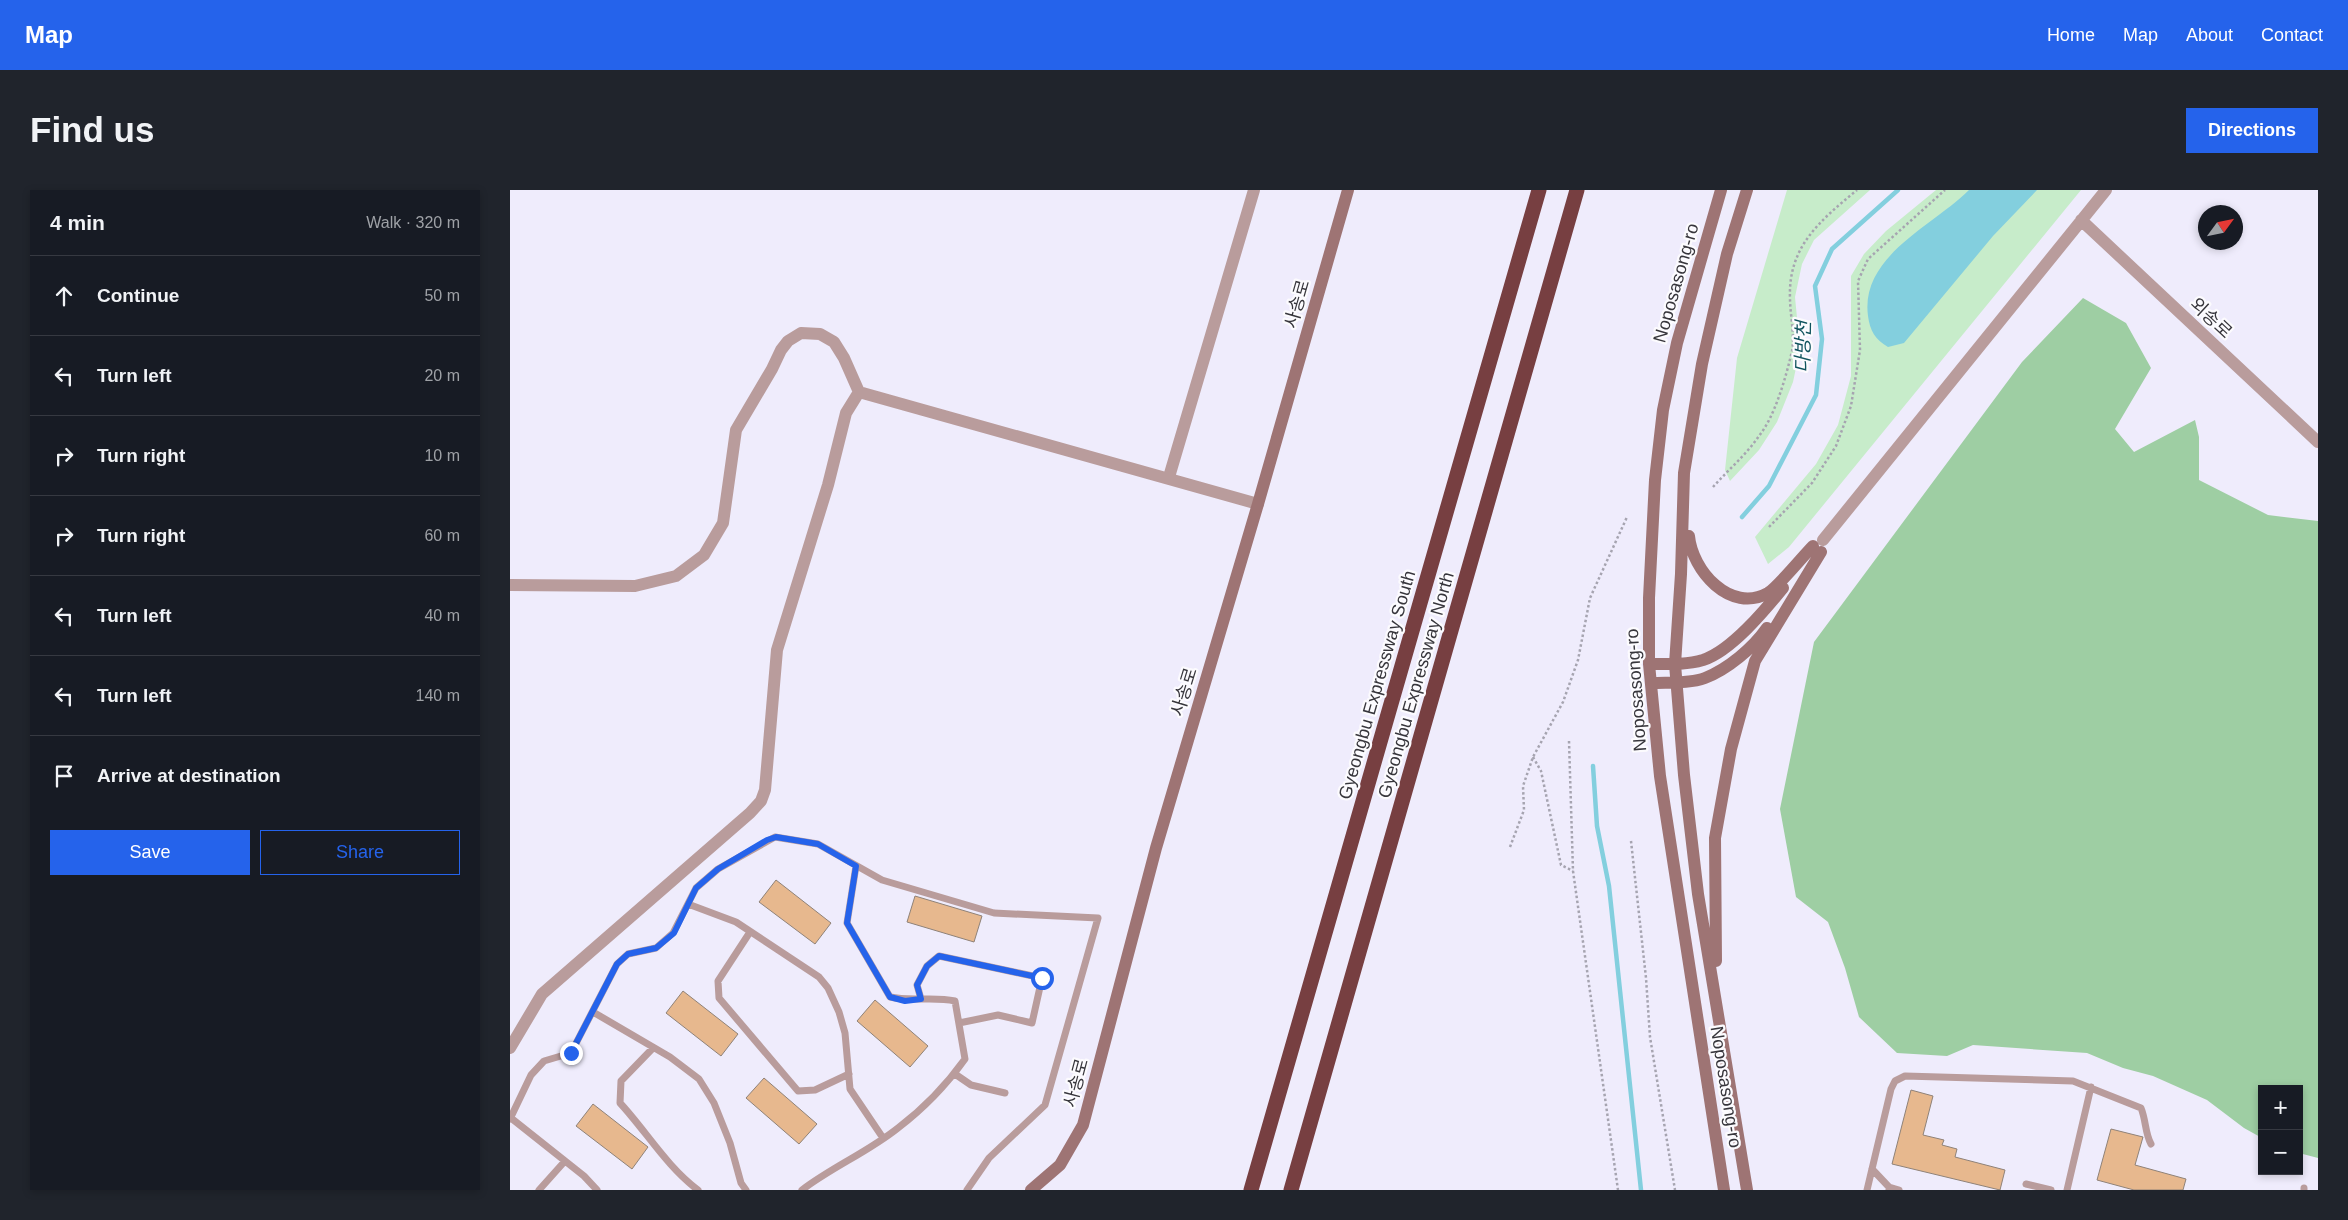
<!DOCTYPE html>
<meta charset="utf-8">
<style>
:root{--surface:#171b24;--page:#20242c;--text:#f1f3f6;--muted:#9ea1a6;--line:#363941;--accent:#2563eb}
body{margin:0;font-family:Arial,"Noto Sans KR",sans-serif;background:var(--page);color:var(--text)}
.controls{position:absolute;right:15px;bottom:15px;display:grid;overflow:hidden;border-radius:0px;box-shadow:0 2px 8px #0003}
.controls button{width:45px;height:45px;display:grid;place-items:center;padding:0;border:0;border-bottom:1px solid var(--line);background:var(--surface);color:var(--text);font:25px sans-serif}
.compass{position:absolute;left:1688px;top:15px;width:45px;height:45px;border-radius:50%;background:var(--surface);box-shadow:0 2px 8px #0003;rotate:57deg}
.stop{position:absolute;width:15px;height:15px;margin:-11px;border:4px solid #2563eb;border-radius:50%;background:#fff}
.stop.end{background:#2563eb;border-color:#fff;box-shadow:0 1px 5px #0008}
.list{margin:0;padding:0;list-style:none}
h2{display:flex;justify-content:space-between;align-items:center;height:65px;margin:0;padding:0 20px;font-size:21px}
h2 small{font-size:16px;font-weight:400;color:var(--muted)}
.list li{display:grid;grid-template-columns:32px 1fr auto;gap:15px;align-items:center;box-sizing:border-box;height:80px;padding:0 20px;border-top:1px solid var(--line)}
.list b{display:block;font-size:19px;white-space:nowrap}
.list em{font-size:16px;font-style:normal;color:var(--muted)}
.actions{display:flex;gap:10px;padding:15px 20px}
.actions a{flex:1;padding:11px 0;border:1px solid var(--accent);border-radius:0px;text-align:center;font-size:18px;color:var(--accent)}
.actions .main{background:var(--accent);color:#fff}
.icon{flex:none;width:28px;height:28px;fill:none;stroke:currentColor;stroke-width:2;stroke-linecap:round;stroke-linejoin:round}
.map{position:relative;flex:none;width:1808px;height:1000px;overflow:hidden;border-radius:0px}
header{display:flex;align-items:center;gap:30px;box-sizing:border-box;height:70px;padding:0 25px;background:var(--accent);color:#fff}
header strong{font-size:24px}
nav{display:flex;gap:28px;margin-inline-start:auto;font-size:18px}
.intro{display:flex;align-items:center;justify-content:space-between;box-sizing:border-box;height:120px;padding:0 30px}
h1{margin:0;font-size:35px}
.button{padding:12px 22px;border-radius:0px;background:var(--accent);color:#fff;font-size:18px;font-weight:700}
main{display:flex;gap:30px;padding:0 30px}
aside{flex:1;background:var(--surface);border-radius:0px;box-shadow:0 2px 8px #0003}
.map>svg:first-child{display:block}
.green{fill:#c7ecca}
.forest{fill:#9ecea3}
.water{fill:#83cfde}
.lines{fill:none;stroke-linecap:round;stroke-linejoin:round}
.stream{stroke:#83cfde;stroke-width:4.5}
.building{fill:#e7b88e;stroke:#8f8278}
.path{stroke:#a6a4b0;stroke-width:2.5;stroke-dasharray:2.5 2.5;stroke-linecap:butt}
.service{stroke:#b99c9c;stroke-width:7}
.minor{stroke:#b99c9c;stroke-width:12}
.secondary{stroke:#9e7474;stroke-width:12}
.motorway{stroke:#773f41;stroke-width:15}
.route{stroke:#2563eb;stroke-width:6}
.labels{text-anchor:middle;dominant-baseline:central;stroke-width:4.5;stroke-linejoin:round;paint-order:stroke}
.street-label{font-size:18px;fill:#37363c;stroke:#fcfbfe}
.water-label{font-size:19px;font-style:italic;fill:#10535e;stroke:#fcfbfe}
</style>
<header>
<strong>Map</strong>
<nav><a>Home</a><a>Map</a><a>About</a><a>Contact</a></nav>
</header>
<div class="intro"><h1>Find us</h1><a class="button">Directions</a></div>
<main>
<aside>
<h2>4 min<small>Walk · 320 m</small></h2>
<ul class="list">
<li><svg class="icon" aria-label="ahead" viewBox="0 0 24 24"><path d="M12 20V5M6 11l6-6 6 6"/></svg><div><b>Continue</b></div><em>50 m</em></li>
<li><svg class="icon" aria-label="left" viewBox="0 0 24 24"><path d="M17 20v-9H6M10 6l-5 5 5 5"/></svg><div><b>Turn left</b></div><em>20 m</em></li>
<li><svg class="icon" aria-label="right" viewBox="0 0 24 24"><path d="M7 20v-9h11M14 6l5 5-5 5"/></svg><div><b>Turn right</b></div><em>10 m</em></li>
<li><svg class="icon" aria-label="right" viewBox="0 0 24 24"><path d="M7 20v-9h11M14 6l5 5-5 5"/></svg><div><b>Turn right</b></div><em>60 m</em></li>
<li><svg class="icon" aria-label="left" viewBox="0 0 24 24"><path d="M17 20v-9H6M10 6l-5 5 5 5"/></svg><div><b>Turn left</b></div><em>40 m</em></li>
<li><svg class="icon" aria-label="left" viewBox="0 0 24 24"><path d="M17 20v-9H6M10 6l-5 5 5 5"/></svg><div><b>Turn left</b></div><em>140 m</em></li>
<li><svg class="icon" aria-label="arrive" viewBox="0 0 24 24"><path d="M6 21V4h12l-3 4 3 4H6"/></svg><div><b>Arrive at destination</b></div></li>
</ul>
<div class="actions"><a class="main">Save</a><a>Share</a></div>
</aside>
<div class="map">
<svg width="1808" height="1000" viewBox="0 0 1808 1000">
<rect width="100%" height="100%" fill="#efecfc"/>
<path class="green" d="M1277 0H1360L1304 50 1292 74 1285 107 1290 159 1283 192 1267 232 1249 260 1220 291 1215 280 1227 168Z
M1426 0H1571L1279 357 1258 374 1245 347 1306 274 1328 235 1341 186V86L1354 64 1376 41Z"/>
<path class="forest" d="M1573 108 1616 133 1641 178 1605 239 1624 262 1685 230 1689 247V290L1758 325 1808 331V968L1789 963V899H1752V948L1734 938 1697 910 1643 886 1613 878 1577 863 1463 855 1437 866 1387 863 1349 827 1335 778 1318 732 1286 707 1270 619 1304 452 1512 172Z"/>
<path class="water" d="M1459 0H1527L1483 46 1394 153 1378 157C1365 149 1360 141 1358 126 1350 66 1423 36 1459 0Z"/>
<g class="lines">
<path class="stream" d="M1232 327 1259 296 1306 205 1312 149 1305 96 1322 59 1388 0
M1083 576 1087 636 1099 696 1131 1000"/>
</g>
<path class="building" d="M266 690 321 733 305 754 249 712Z
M405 706 472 726 464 752 397 732Z
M173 801 228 844 211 866 156 823Z
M365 810 418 856 400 877 347 831Z
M254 888 307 934 289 954 236 908Z
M1401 900 1423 906 1413 945 1434 950 1432 955 1447 959 1445 967 1495 980 1490 1000 1382 974Z
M83 914 138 957 122 979 66 936Z
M1601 939 1633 947 1625 975 1676 989 1673 1000H1624L1587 990Z"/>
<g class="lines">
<path class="path" d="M1203 297C1218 280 1236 265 1249 246 1265 226 1276 187 1282 161 1285 145 1280 125 1280 108 1278 56 1311 30 1347 0
M1259 337 1302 293 1326 256 1341 216 1350 160 1348 91 1358 69 1435 0
M1059 551 1063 681 1108 1000
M1023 567 1031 581 1051 675 1063 681
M1121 651 1136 788 1140 847 1165 1000
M1000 657 1014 620 1013 596 1023 567 1053 512 1068 470 1080 408 1117 327"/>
<path class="service" d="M178 714 226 732 309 787 318 798 329 822 335 843 340 899 373 948
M240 742 208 791 209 808 288 901 305 900 339 884
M411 809 407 795 417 776 429 766 532 788 522 833 488 825 449 833
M83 822 160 867 189 889 204 913 220 953 231 993 236 1000
M143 858 111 891 110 913C136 941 157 977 188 1000
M445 884 461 895 495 903
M1 928 74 986 87 1000
M0 929 21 885 34 871 61 863 107 774 118 764 146 758 163 743 186 698 208 679 265 647 308 654 372 690 484 723 588 728 535 915 479 968 457 1000
M1362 979 1379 997V1000
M1516 994 1541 1000
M1379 997 1389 1000
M29 1000 55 971
M292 1000C322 977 358 962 388 938 413 919 437 894 455 869L445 811C423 806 402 812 380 807L337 733 346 676
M1357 1000 1381 899 1385 891 1395 886 1563 891 1631 918C1636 930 1635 943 1641 954
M1557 1000 1581 897
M1794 1000V998"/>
<path class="minor" d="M1571 30 1808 252
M659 287 744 0
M1313 350 1596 0
M0 395 125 396 166 386 194 365 213 333 226 240 262 179 271 160 278 151 291 143 310 144 324 152 334 168 349 202 748 314
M0 858 32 804 240 623 251 611 255 600 267 460 318 295 336 223 349 202"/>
<path class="secondary" d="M1211 0 1167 153 1153 220 1145 290 1139 408V474L1150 586 1214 1000
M1237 0 1217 64 1192 174 1174 283 1171 384 1165 474 1174 585 1188 704 1237 1000
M1179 346C1182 380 1220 424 1258 403 1268 397 1293 366 1303 356
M1139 474C1157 474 1176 475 1193 470 1221 461 1255 420 1273 398
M1141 493C1157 492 1179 494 1195 488 1218 479 1243 458 1257 438
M1206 771 1205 648 1221 559 1245 471 1311 362
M521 1000 550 975 573 935 646 658 748 314 838 0"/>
<path class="motorway" d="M741 1000 1029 0
M781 1000 1067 0"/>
</g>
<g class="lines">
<path class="route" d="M61 863 107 774 118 764 146 758 164 743 186 698 208 679 257 650 266 647 308 654 346 676 337 733 380 807 395 811 411 809 407 795 417 776 429 766 532 788"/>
</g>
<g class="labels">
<g class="street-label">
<text transform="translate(1166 93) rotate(-74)">Noposasong-ro</text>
<text transform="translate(787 114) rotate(-74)">사송로</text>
<text transform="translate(1701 128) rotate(43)">외송로</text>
<text transform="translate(867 495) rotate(-74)">Gyeongbu Expressway South</text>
<text transform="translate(906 495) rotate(-74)">Gyeongbu Expressway North</text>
<text transform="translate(1126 500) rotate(-94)">Noposasong-ro</text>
<text transform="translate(674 502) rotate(-73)">사송로</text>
<text transform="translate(566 893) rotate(-75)">사송로</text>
<text transform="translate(1216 897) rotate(81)">Noposasong-ro</text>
</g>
<g class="water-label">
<text transform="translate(1293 157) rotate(-89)">다방천</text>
</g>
</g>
</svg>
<div class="controls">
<button>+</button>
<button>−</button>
</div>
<svg class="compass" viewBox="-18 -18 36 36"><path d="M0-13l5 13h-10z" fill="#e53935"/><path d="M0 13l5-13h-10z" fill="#9ea1a6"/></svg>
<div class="stop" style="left:532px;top:788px"></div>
<div class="stop end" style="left:61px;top:863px"></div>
</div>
</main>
